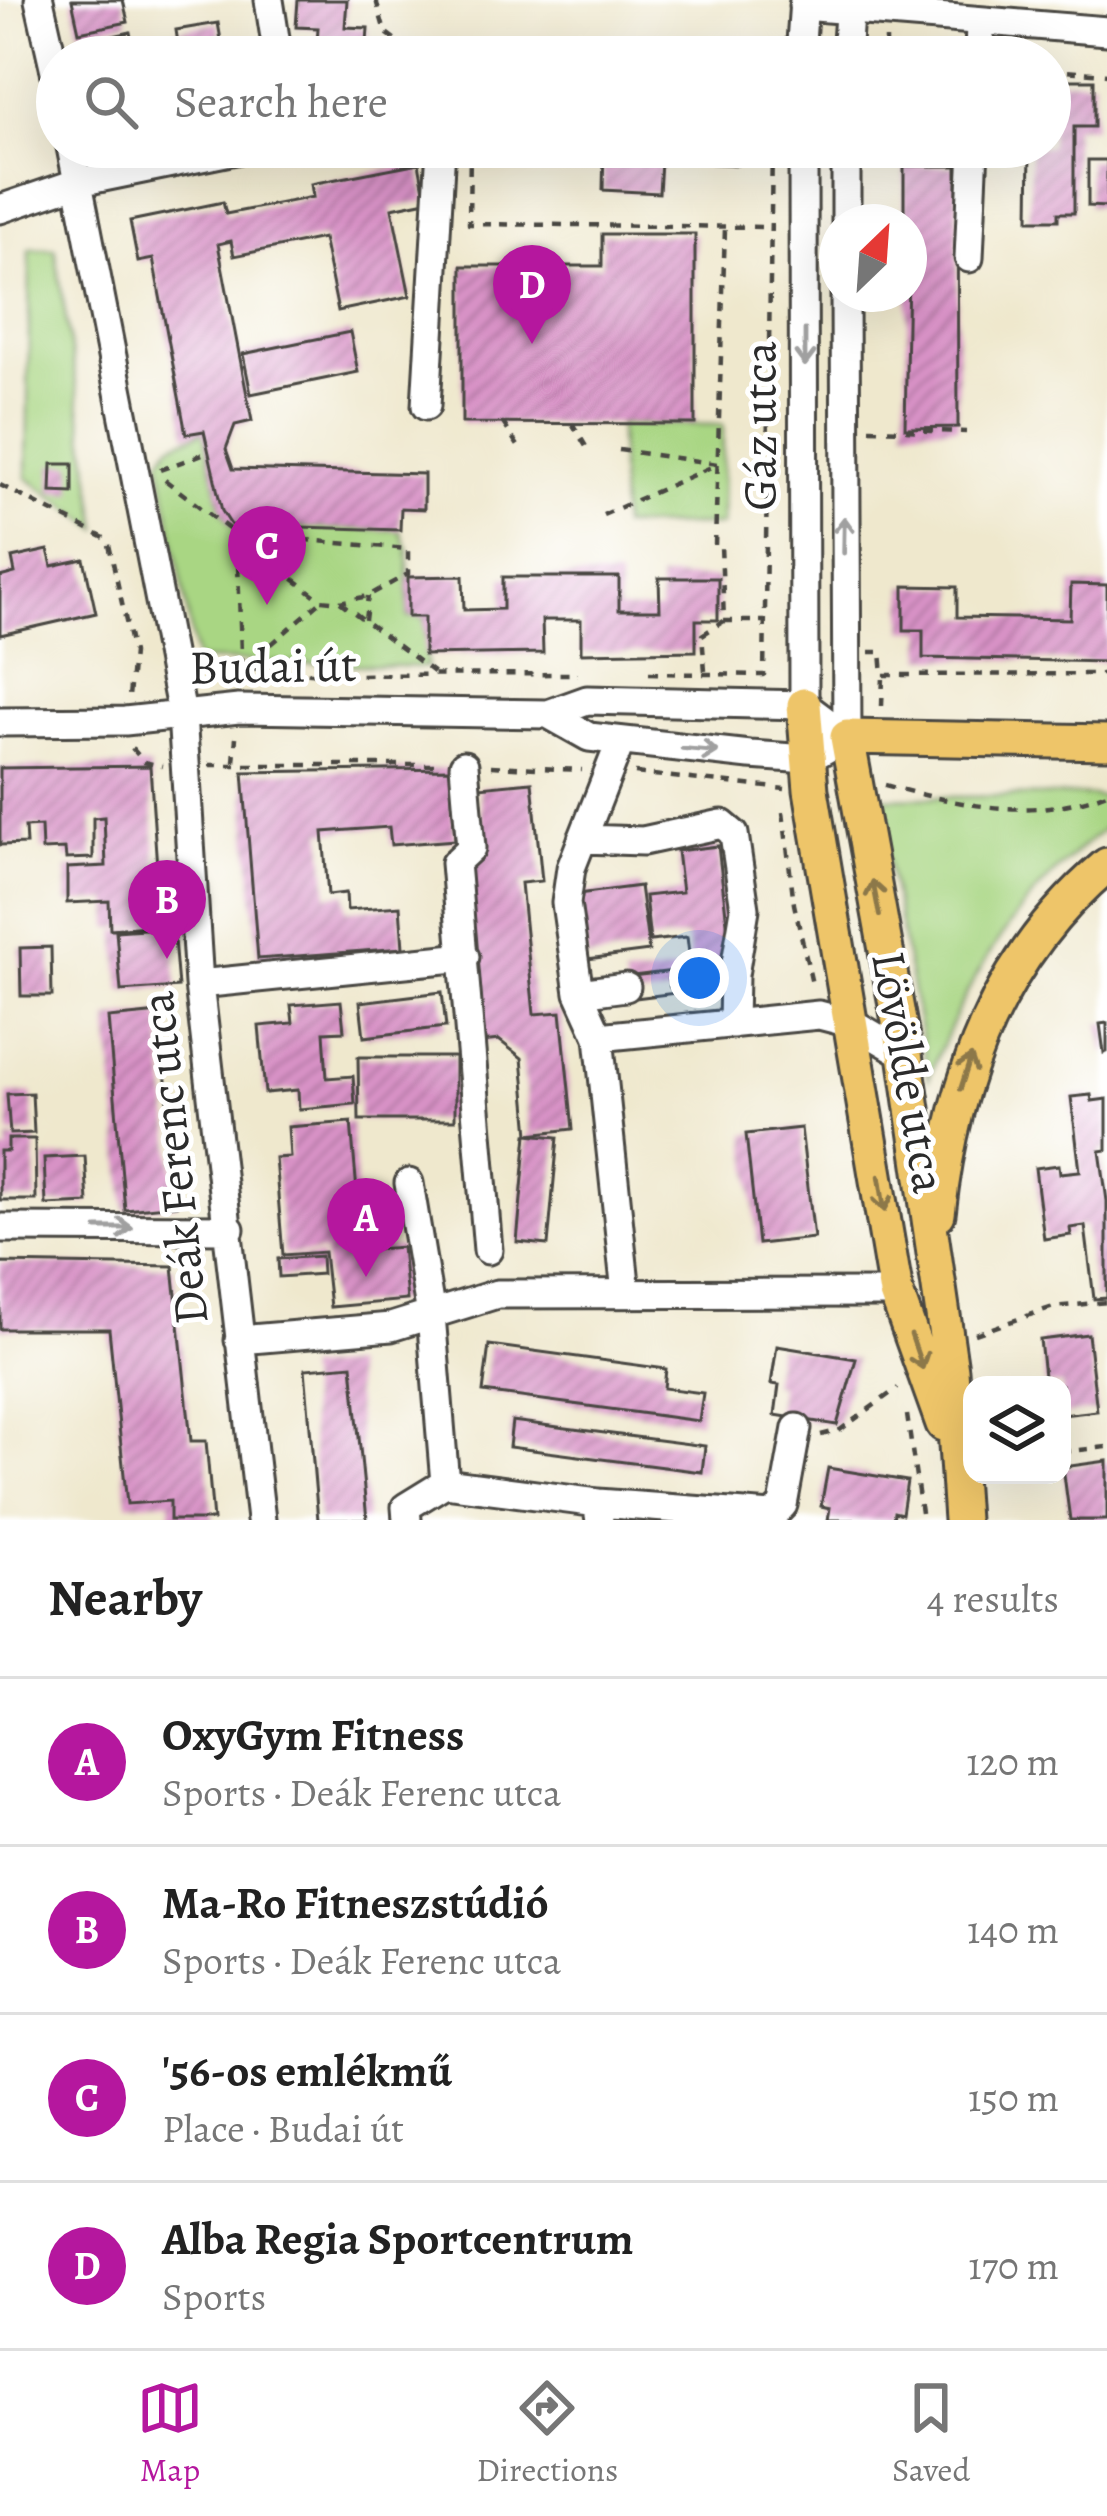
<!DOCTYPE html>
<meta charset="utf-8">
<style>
:root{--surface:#fff;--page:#f6f6f6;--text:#222;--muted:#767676;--line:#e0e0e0;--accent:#b5179e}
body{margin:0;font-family:Alegreya,serif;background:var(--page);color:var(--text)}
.controls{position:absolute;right:36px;bottom:36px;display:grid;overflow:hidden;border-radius:24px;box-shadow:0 12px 48px #0002}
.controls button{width:108px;height:108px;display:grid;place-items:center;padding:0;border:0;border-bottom:3px solid var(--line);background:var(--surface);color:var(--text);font:60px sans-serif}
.compass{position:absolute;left:819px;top:204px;width:108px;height:108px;border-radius:50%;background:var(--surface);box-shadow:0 12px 48px #0002;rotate:25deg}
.you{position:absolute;left:699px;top:978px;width:42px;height:42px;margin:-30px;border:9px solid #fff;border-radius:50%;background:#1a73e8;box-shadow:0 0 0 18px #1a73e833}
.badge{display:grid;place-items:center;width:78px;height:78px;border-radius:50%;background:var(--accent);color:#fff;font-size:39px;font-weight:700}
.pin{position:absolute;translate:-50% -99px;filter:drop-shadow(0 3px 6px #0008)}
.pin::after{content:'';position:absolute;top:63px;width:42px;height:36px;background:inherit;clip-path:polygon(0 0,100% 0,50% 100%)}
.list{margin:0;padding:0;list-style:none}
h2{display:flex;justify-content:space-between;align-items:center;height:156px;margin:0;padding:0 48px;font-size:51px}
h2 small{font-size:39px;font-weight:400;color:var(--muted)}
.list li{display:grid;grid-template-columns:78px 1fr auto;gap:36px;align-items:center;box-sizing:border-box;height:168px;padding:0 48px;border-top:3px solid var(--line)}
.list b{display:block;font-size:45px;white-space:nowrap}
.list p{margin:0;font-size:39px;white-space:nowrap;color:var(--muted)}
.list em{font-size:39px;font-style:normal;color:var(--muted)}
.icon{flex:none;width:66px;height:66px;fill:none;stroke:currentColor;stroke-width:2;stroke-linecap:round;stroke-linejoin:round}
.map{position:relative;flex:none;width:1107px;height:1520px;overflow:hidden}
.search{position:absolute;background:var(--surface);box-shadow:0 12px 48px #0002;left:36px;right:36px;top:36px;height:132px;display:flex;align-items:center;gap:30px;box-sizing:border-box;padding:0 42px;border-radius:66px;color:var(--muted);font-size:45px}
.sheet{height:828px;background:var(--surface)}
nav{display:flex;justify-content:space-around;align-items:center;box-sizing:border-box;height:168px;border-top:3px solid var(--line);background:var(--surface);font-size:33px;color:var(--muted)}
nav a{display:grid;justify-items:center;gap:6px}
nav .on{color:var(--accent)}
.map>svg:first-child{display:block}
.green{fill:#a9d683;stroke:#6a8057;stroke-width:3}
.building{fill:url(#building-hatch)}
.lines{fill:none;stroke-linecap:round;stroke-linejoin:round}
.minor-casing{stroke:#484743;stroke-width:33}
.major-casing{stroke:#484743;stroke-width:39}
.path{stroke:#484743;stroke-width:4.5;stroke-dasharray:9 9;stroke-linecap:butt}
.minor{stroke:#fff;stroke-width:27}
.major{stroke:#eec569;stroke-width:33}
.oneway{stroke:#a0a0a0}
.oneway2{stroke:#8c784a}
.labels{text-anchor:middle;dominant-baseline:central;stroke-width:10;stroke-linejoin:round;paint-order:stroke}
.street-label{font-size:48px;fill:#2b2b2b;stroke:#fff}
</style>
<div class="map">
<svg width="1107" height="1520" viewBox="0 0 1107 1520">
<defs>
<pattern id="building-hatch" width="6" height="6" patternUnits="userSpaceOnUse" patternTransform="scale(3)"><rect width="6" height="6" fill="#d892c6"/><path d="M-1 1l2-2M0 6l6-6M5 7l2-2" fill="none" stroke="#af77a1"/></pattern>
</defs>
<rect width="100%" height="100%" fill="#fff"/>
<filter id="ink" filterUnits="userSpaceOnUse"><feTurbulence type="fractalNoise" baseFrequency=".00833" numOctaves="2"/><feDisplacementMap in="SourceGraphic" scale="24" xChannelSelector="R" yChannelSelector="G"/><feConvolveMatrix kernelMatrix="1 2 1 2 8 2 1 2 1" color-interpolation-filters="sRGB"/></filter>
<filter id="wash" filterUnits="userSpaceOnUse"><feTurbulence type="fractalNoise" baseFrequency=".004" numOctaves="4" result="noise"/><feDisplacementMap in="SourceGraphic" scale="48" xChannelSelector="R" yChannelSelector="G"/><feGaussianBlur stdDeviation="2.7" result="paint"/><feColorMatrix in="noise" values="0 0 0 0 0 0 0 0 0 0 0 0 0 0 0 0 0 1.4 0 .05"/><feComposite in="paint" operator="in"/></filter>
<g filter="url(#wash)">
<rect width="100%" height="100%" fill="#efe8cd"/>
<path class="green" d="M30 249H55L99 529 27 478Z
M619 423 723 425 722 525 621 526Z
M204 431 222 511 231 525 400 530 408 549V617H424L427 667 196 660 160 461 170 445Z
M1084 795 1107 798V827C1020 892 966 978 929 1078L876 798Z"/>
<g id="blocks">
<path class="building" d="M72 0H123L128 22 79 32Z
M298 0H347L345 27 368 28 366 57H316L318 28 296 27Z
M218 23 224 57H180L176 30Z
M130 32 133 46 144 43 147 57H86L83 43Z
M1050 80H1094V127H1074V213H1058V220H1029L1030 147H1050Z
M604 147H738L737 165 661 161 659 193 603 190Z
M1088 160H1107V207L1088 206Z
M419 163 426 201 392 208 410 296 338 311 323 238 234 256 231 241 218 244 252 421 235 425 226 449 233 469 424 474V509L401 508 400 530 231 525 222 511 204 431 186 434 153 259 138 262 130 221 223 202 226 214 313 197 311 184Z
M904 166H957L958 427 905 428 909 222H904Z
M602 234H695V424L462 423V266H602Z
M350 332 358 372 251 394 243 354Z
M52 464H73V493L51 492Z
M48 550 52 566 84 559 96 613 0 635V577L15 573 12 558Z
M463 576 464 610 503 609V577H619V610H660L659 578H718V620H696V651L581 653V620H542L543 653 424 655V617H408V577Z
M1071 584 1107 585V662L923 658V630H904V586L957 587V617L1070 619Z
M150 766 161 925 110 929 109 901 67 903V868L106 866 104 817 93 818V858L66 859 65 849 42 850 41 826 25 827 26 844 0 845V768Z
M450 769 455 840 391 845 389 827 323 832 328 895 346 893 347 910 400 906 403 948 258 959 243 772Z
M532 782 542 881 521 883 534 1014 561 1012 573 1129 529 1134 522 1058 499 1040 481 1042 465 868 485 849 479 787Z
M718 846 732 965 691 969 687 937 650 941 645 896 682 892 677 851Z
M640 886 649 951 587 959 578 894Z
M173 927 178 987 121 991 116 931Z
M51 947 52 996H21L20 948Z
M682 970 684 992 627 999 624 977Z
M442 992 446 1027 364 1037 360 1002Z
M341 1001 344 1031 324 1032 327 1078 353 1076 355 1104 299 1109 298 1090 265 1093 259 1026 293 1023 291 1005Z
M160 1013 177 1205 125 1210 108 1018Z
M1107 1023V1052L1104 1053 1100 1024Z
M358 1057H455V1120H359Z
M32 1093 34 1133 10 1134 7 1094Z
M1091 1095 1092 1101 1107 1099V1150L1100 1151 1107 1201V1298L1094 1299 1085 1226 1070 1228 1071 1235 1044 1239 1035 1168 1059 1165 1060 1173 1080 1171 1071 1097Z
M351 1122 362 1250 402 1247 407 1300 330 1307 324 1252 283 1255 275 1158 290 1157 288 1127Z
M801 1128 814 1238 758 1244 746 1134Z
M527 1134 558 1137 548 1245 517 1242Z
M8 1139H35L36 1200H0V1151H8Z
M85 1156 88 1203 46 1205 44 1158Z
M321 1256 322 1274 279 1277 278 1259Z
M0 1263 173 1266 191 1441H206L213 1520H170V1501L127 1504 109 1329H0Z
M1088 1334 1097 1411 1062 1415V1385H1045L1040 1340Z
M489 1345 666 1369 664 1388 703 1393 699 1421 483 1392Z
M777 1346 856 1359 837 1425 775 1415 779 1385 771 1384Z
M352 1365 367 1520H318L305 1369Z
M512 1421 705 1446 702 1472 509 1447Z
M1107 1461V1520H1070L1063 1467Z
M828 1468 907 1481 902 1514 894 1512 893 1520H828L830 1508 821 1506Z"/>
</g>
</g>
<g filter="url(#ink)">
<use href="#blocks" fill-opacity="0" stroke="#484743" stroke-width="3"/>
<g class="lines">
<defs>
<path id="minor" d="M39 0 57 80
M269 0 278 57
M803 6 1107 31
M800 57 804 0
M846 57 850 0
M979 57 980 21
M71 147 182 714 199 984 261 1520
M803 147 804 705
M0 209 79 182 250 147
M846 222V147
M969 258 974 147
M845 294 847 737
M426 406 441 147
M548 714 589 737 750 755 808 759 847 737
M0 722 125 721 239 709 548 714 587 700 804 705 847 737
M620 743 571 868 566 903 579 993 599 1037 626 1293
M464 765 471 848 455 863 488 1250
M582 839 643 841 722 824 734 834 745 909 734 975 733 1024
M683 980 734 975
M199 984 465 957
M579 993 626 987
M599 1037 819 1015 854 1024 905 1054
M409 1183 431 1315 445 1483
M0 1228 230 1229
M239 1340 391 1327 497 1294 896 1293
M598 1503 772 1516 783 1505 797 1428
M407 1520 406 1507 445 1483 598 1503 599 1516"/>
<path id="major" d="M804 705 811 790 896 1293 943 1424
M938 1214C953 1077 999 956 1107 865
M961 1520 951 1370 905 1054 847 737 1107 742"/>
</defs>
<use href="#minor" class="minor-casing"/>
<use href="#major" class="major-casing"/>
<path class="path" d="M376 0 385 32 419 57
M886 39V57
M1050 70 1107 74
M470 147 469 224 768 227
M503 423 520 449
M572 423 588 450
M870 429 966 432
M619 450 718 464
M160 470 208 452
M165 480 321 600 340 602 437 675
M0 485 108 540 133 653 129 697
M603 515 718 464
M715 545 725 228
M365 620 368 596
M724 621H765
M869 652H881L883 675 1107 674
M200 664 335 675 578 674
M244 668 321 601
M705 671 702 635 724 621 721 545
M649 673 764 675 772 147
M335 675V653
M242 684 237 534 408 549V574L368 596 340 602
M882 706 883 676
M132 748 144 762 162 766
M234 762 236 737
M209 765H438
M491 766 582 770
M635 773 785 789
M885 785C960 805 1032 822 1107 793
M783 812 794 904 812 984
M975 1334 1053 1307 1107 1302
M907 1415 922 1520
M821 1435 840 1430 898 1388
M1062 1452 1107 1447"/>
<use href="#minor" class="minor"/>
<use href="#major" class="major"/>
</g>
<defs><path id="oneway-shaft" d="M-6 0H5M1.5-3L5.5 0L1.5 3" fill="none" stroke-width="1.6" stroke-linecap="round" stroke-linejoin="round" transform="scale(3)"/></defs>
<g class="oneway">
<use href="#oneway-shaft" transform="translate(805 348) rotate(90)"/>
<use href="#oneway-shaft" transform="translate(844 535) rotate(-89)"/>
<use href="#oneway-shaft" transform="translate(700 750) rotate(5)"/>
<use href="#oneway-shaft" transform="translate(115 1228)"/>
</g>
<g class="oneway2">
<use href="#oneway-shaft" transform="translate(876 898) rotate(-101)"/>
<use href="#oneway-shaft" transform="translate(966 1072) rotate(-72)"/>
<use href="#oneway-shaft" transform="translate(882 1194) rotate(81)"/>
<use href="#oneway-shaft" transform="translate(917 1352) rotate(71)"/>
</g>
</g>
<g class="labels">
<g class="street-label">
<text transform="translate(760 426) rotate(-90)">Gáz utca</text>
<text transform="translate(273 666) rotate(-1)">Budai út</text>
<text transform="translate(909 1072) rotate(80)">Lövölde utca</text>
<text transform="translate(174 1158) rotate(-96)">Deák Ferenc utca</text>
</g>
</g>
</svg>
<div class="controls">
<button><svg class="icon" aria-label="layers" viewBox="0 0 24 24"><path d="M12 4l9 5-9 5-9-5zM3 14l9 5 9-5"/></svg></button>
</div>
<svg class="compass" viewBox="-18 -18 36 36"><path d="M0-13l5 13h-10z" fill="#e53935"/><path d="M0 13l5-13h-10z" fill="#767676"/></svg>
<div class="you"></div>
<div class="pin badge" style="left:366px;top:1277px">A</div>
<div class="pin badge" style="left:167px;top:959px">B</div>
<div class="pin badge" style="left:267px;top:605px">C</div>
<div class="pin badge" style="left:532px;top:344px">D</div>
<div class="search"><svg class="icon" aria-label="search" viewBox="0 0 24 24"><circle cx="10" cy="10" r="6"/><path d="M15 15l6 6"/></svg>Search here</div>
</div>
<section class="sheet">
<h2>Nearby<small>4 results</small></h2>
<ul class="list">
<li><span class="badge">A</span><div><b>OxyGym Fitness</b><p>Sports · Deák Ferenc utca</p></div><em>120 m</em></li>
<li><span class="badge">B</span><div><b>Ma-Ro Fitneszstúdió</b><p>Sports · Deák Ferenc utca</p></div><em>140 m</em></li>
<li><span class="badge">C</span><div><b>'56-os emlékmű</b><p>Place · Budai út</p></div><em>150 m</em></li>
<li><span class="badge">D</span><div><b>Alba Regia Sportcentrum</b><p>Sports</p></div><em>170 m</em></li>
</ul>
</section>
<nav>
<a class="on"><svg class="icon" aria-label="map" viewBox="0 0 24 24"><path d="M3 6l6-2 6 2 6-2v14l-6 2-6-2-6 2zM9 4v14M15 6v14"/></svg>Map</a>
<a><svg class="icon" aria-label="directions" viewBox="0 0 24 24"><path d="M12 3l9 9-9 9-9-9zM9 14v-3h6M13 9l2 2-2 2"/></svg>Directions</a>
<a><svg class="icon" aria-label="saved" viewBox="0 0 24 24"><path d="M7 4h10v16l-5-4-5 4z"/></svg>Saved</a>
</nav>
